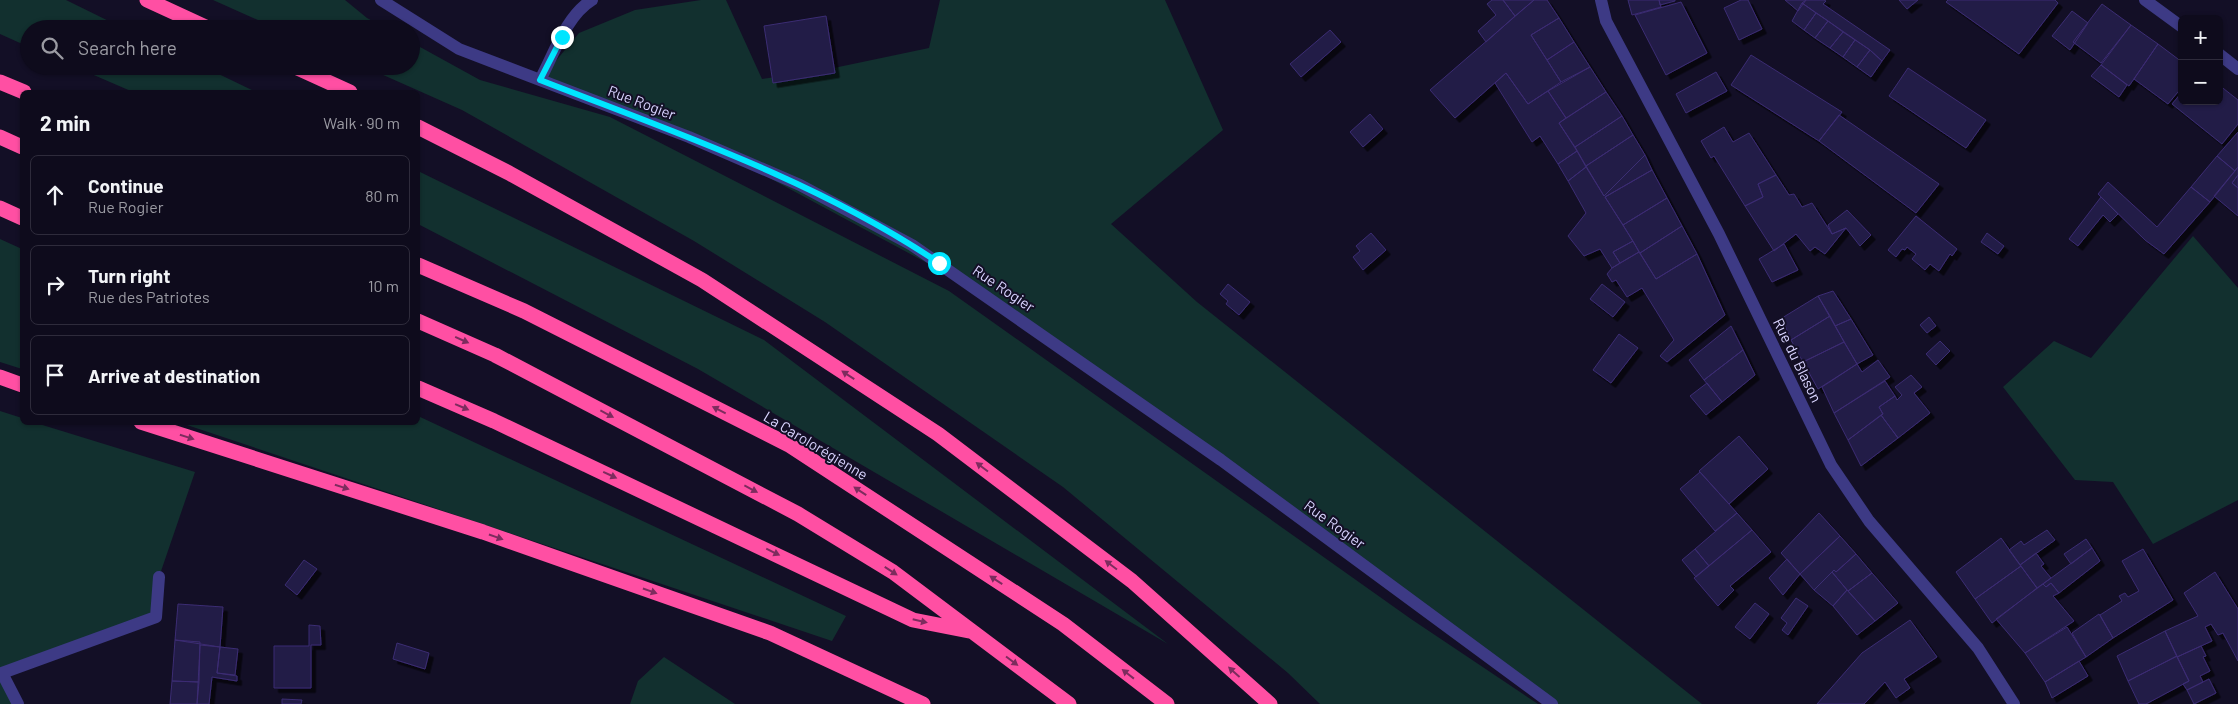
<!DOCTYPE html>
<meta charset="utf-8">
<style>
:root{--surface:#0e0b1c;--page:#1c1929;--text:#f1f3f6;--muted:#9b9ba3;--line:#2e2b3b}
body{margin:0;font-family:Barlow,sans-serif;background:var(--page);color:var(--text)}
.controls{position:absolute;right:15px;top:15px;display:grid;overflow:hidden;border-radius:8px;box-shadow:0 1px 4px #0004}
.controls button{width:45px;height:45px;display:grid;place-items:center;padding:0;border:0;border-bottom:1px solid var(--line);background:var(--surface);color:var(--text);font:25px sans-serif}
.stop{position:absolute;width:15px;height:15px;margin:-11px;border:4px solid #00e5ff;border-radius:50%;background:#fff}
.stop.end{background:#00e5ff;border-color:#fff;box-shadow:0 1px 5px #0008}
.list{margin:0;padding:0;list-style:none}
h2{display:flex;justify-content:space-between;align-items:center;height:65px;margin:0;padding:0 20px;font-size:21px}
h2 small{font-size:16px;font-weight:400;color:var(--muted)}
.list li{display:grid;grid-template-columns:32px 1fr auto;gap:15px;align-items:center;box-sizing:border-box;height:80px;margin:0 10px 10px;padding:0 10px;border:1px solid var(--line);border-radius:8px}
.list b{display:block;font-size:19px;white-space:nowrap}
.list p{margin:0;font-size:16px;white-space:nowrap;color:var(--muted)}
.list em{font-size:16px;font-style:normal;color:var(--muted)}
.icon{flex:none;width:28px;height:28px;fill:none;stroke:currentColor;stroke-width:2;stroke-linecap:round;stroke-linejoin:round}
.map{position:relative;flex:none;width:2238px;height:704px;overflow:hidden}
.search{position:absolute;background:var(--surface);box-shadow:0 1px 4px #0004;left:20px;top:20px;width:400px;height:55px;display:flex;align-items:center;gap:12px;box-sizing:border-box;padding:0 18px;border-radius:28px;color:var(--muted);font-size:19px}
.panel{position:absolute;background:var(--surface);box-shadow:0 1px 4px #0004;left:20px;top:90px;width:400px;height:335px;border-radius:8px}
.map>svg:first-child{display:block}
.green{fill:#12302f}
.building{fill:#241b47;stroke:#3b2d73;filter:url(#shadow)}
.lines{fill:none;stroke-linecap:round;stroke-linejoin:round}
.minor{stroke:#3d3a85;stroke-width:12}
.highway{stroke:#ff4fa3;stroke-width:15}
.oneway{fill:#7d2c5e}
.route{stroke:#00e5ff;stroke-width:6}
.labels{text-anchor:middle;dominant-baseline:central;stroke-width:4;stroke-linejoin:round;paint-order:stroke}
.street-label{font-size:15px;fill:#d9d4ff;stroke:#130f26}
</style>
<div class="map">
<svg width="2238" height="704" viewBox="0 0 2238 704">
<defs>
<filter id="shadow"><feDropShadow dx="4.5" dy="4.5" stdDeviation="0" flood-color="#0009"/></filter>
</defs>
<rect width="100%" height="100%" fill="#130f26"/>
<path class="green" d="M0 0H66L125 29H29V47L0 34Z
M213 0H345L367 18 387 29H278Z
M701 0H726L762 79 829 69 929 48 940 0H1165L1223 130 1111 224 1197 302 1702 704H1552L979 291 710 146 540 80 579 33 635 10Z
M411 42 480 80 610 117 949 291 1411 619 1538 704H1320L1288 673 1063 487 825 322 694 241 462 110 363 66H411Z
M73 66H202L256 92H133Z
M418 171 764 340 1168 644 698 369 418 224Z
M2193 236 2238 288V500L2153 544 2113 482 2075 480 2003 387 2054 341 2091 358Z
M0 239 22 249V369L0 362Z
M0 411 22 418V422L36 423 195 472 159 577 156 617 2 673 18 704H0Z
M418 416 846 616 832 641 181 423 418 422Z
M664 657 735 704H630L638 681Z"/>
<path class="building" d="M1492 0H1503L1515 16 1486 42 1478 31 1496 15 1487 4Z
M1503 0H1534L1515 16Z
M1534 0H1547L1559 18 1531 35 1561 82 1528 104 1506 73 1455 118 1430 90Z
M1628 0H1659L1661 7 1632 15Z
M1659 0H1675V1L1660 5Z
M1741 0H1748L1762 29 1739 40 1724 8Z
M1785 0H1806L1798 11Z
M1806 0H1824L1826 1 1823 4 1890 50 1882 61 1870 50 1802 3Z
M1899 0H1918L1907 9Z
M1948 0H2055L2058 3 2019 54 1946 2Z
M1681 2 1707 53 1666 75 1635 15Z
M1802 3 1816 13 1804 30 1792 21Z
M2102 4 2131 25 2101 63 2073 42Z
M2072 11 2088 23 2070 50 2052 36Z
M1816 13 1828 21 1815 38 1804 30Z
M826 16 835 73 773 83 764 26Z
M1559 18 1574 42 1547 60 1531 35Z
M1828 21 1843 32 1830 48 1815 38Z
M2131 25 2158 44 2129 86 2101 65Z
M1330 30 1341 42 1301 77 1290 64Z
M1843 32 1855 40 1843 57 1830 48Z
M1855 40 1870 50 1857 67 1843 57Z
M1574 42 1590 67 1561 82 1547 60Z
M2158 44 2182 62V87L2168 104 2134 79Z
M1870 50 1882 61 1871 77 1857 67Z
M1751 55 1842 112 1819 141 1731 85Z
M2101 65 2127 85 2119 97 2091 76Z
M1590 67 1606 92 1566 118 1548 91Z
M1908 68 1986 120 1966 148 1889 96Z
M1716 72 1727 91 1686 113 1676 94Z
M1506 73 1528 104 1548 91 1566 118 1559 123 1577 151 1558 164 1540 136 1532 142 1495 83Z
M2219 85 2238 100V124L2222 144 2172 104 2182 92V101H2219Z
M1606 92 1622 116 1575 147 1559 123Z
M1370 114 1383 129 1363 147 1350 132Z
M1839 115 1939 184 1916 213 1819 141Z
M1622 116 1633 135 1586 166 1575 147Z
M1724 127 1733 142 1749 133 1776 175 1758 184 1763 197 1745 206 1714 156 1711 158 1701 141Z
M2238 132V167L2235 171 2217 156Z
M1633 135 1645 155 1604 196 1586 166Z
M1577 151 1586 167 1568 181 1558 164Z
M1645 155 1652 170 1605 197 1633 241 1613 252 1620 263 1612 268 1600 249 1584 256 1568 236 1586 213 1568 181 1586 167 1604 196Z
M2217 156 2235 171 2210 202 2191 187Z
M2238 167V175L2232 183 2238 188V216L2214 196Z
M1652 170 1667 198 1623 225 1605 197Z
M1776 175 1789 195 1794 194 1802 207 1812 203 1832 234 1846 228 1825 254 1815 247 1810 251 1796 234 1774 251 1745 206 1763 197 1758 184Z
M2238 175V188L2232 183Z
M2108 182 2157 227 2191 187 2210 202 2164 254 2145 240 2098 194Z
M2101 197 2118 214 2110 222 2103 215 2078 246 2069 239Z
M1667 198 1682 226 1640 253 1623 225Z
M1847 210 1871 235 1860 246 1846 228 1832 234 1828 225Z
M1916 216 1957 249 1952 256 1950 254 1939 271 1930 264 1925 270 1912 259 1916 254 1907 247 1905 250 1902 249 1896 257 1888 250Z
M1682 226 1697 254 1656 279 1640 253Z
M1371 233 1386 250 1363 270 1353 257 1360 251 1356 246Z
M1987 233 2004 246 1998 254 1981 242Z
M1633 241 1639 252 1620 263 1613 252Z
M1784 244 1798 270 1772 282 1759 259Z
M1639 252 1656 279 1697 254 1725 315 1667 362 1660 356 1674 340 1642 288 1627 297 1616 280 1612 282 1607 274 1612 268Z
M1228 284 1250 302 1239 315 1226 304 1228 301 1220 294Z
M1602 284 1625 302 1613 317 1590 299Z
M1833 291 1851 319 1835 326 1818 296Z
M1818 296 1830 316 1791 340 1782 318Z
M1830 316 1844 342 1803 362 1791 340Z
M1929 317 1936 326 1927 333 1920 325Z
M1851 319 1873 355 1857 364 1835 326Z
M1731 326 1743 350 1704 380 1689 360Z
M1619 334 1638 348 1611 383 1593 370Z
M1940 341 1950 351 1936 365 1926 354Z
M1844 342 1857 364 1818 389 1803 362Z
M1743 350 1755 375 1722 402 1704 380Z
M1878 360 1890 377 1834 413 1822 387 1857 364 1862 372Z
M1911 375 1922 387 1914 393 1930 413 1898 438 1881 415 1883 414 1879 407 1895 396 1897 400 1902 395 1895 387Z
M1885 381 1895 396 1879 407 1883 414 1848 440 1834 413Z
M1707 383 1722 402 1706 415 1690 396Z
M1881 415 1898 438 1861 466 1848 440Z
M1739 436 1768 469 1729 504 1699 471Z
M1700 472 1737 513 1715 531 1680 489Z
M1737 513 1752 530 1709 566 1695 549Z
M1819 513 1840 536 1800 574 1781 553Z
M1752 530 1771 552 1730 586 1734 590 1718 606 1694 578Z
M2047 530 2055 540 2020 565 2009 550 2021 541 2024 545Z
M1840 536 1856 554 1836 572 1834 570 1814 590 1800 574Z
M2001 538 2021 566 1975 599 1956 572Z
M2086 539 2092 548 2071 564 2064 554Z
M2092 548 2100 561 2059 593 2051 583 2046 587 2043 584Z
M1695 549 1709 566 1696 577 1682 560Z
M2143 549 2173 600 2113 638 2100 615 2122 601 2119 596 2125 593 2128 597 2139 591 2122 561Z
M2036 553 2044 564 2041 566 2051 578 2037 588 2020 565Z
M1856 554 1872 573 1848 591 1832 572 1834 570 1836 572Z
M1787 559 1800 574 1783 595 1769 578Z
M304 560 317 569 297 595 285 585Z
M2021 566 2037 588 1992 623 1975 599Z
M1832 572 1847 590 1833 606 1814 590Z
M2215 572 2238 609V661L2223 633 2218 635 2211 624 2205 627 2212 641 2177 657 2165 631 2198 616 2184 593Z
M1872 573 1898 603 1875 621 1848 591Z
M2051 583 2059 593 2053 596 2074 621 2025 653 1996 619 2043 584 2046 587Z
M1847 590 1875 621 1857 635 1833 606Z
M1796 598 1808 606 1788 635 1782 630 1787 623 1781 618Z
M1755 603 1769 614 1750 639 1735 627Z
M178 604 223 607 220 647 175 640Z
M2099 614 2113 638 2086 657 2072 633Z
M1910 620 1937 657 1904 679 1910 688 1896 698 1885 682 1864 704H1817L1862 653Z
M309 625 320 626 321 645H311V688H274V646H309Z
M2067 627 2086 657 2045 682 2025 653Z
M2165 631 2177 656 2128 681 2117 656Z
M175 640 200 642 199 682 172 681Z
M397 643 429 653 425 669 393 659Z
M200 645 220 647 217 673 237 676V681L212 677 209 704H197Z
M2201 646 2206 656 2203 657 2210 671 2200 676 2203 682 2187 690 2183 684 2189 681 2177 657Z
M220 647 238 649 235 675 217 673Z
M2177 656 2189 681 2146 704H2139L2128 681Z
M2079 661 2088 676 2052 698 2045 682Z
M2209 679 2216 693 2194 704 2187 690Z
M172 681 199 682 197 704H170Z
M282 699 302 700 301 704H282Z"/>
<g class="lines">
<path class="minor" d="M381 0 459 49 689 137 800 185 912 245 1221 460 1552 704
M1601 0 1606 21 1719 234 1831 465 1869 521 1978 648 2014 704
M2145 0 2182 27
M2219 54 2238 69
M540 80C554 54 566 16 592 0
M18 704 2 673 156 617 159 577"/>
<path class="highway" d="M147 0 210 29
M293 66 350 92
M0 82 24 92
M418 127 509 173 702 280 938 434 1132 581 1270 704
M0 137 22 147
M0 208 22 218
M418 265 524 311 789 445 1063 624 1167 704
M418 321 495 355 798 514 893 572 1069 704
M0 377 22 385
M418 388 494 421 913 620 969 631
M141 422 483 532 770 633 923 704"/>
</g>
<defs><path id="oneway-solid" d="M-6-.8H1V-3.2L6.5 0L1 3.2V.8H-6Z" transform="scale(1.25)"/></defs>
<g class="oneway">
<use href="#oneway-solid" transform="translate(462 340) rotate(24)"/>
<use href="#oneway-solid" transform="translate(848 375) rotate(-147)"/>
<use href="#oneway-solid" transform="translate(462 407) rotate(23)"/>
<use href="#oneway-solid" transform="translate(719 410) rotate(-153)"/>
<use href="#oneway-solid" transform="translate(607 414) rotate(28)"/>
<use href="#oneway-solid" transform="translate(187 437) rotate(18)"/>
<use href="#oneway-solid" transform="translate(982 467) rotate(-143)"/>
<use href="#oneway-solid" transform="translate(610 475) rotate(25)"/>
<use href="#oneway-solid" transform="translate(342 487) rotate(18)"/>
<use href="#oneway-solid" transform="translate(751 489) rotate(28)"/>
<use href="#oneway-solid" transform="translate(860 491) rotate(-147)"/>
<use href="#oneway-solid" transform="translate(496 537) rotate(19)"/>
<use href="#oneway-solid" transform="translate(773 552) rotate(26)"/>
<use href="#oneway-solid" transform="translate(1111 565) rotate(-143)"/>
<use href="#oneway-solid" transform="translate(891 571) rotate(33)"/>
<use href="#oneway-solid" transform="translate(996 580) rotate(-147)"/>
<use href="#oneway-solid" transform="translate(650 591) rotate(19)"/>
<use href="#oneway-solid" transform="translate(920 621) rotate(13)"/>
<use href="#oneway-solid" transform="translate(1012 661) rotate(37)"/>
<use href="#oneway-solid" transform="translate(1234 672) rotate(-138)"/>
<use href="#oneway-solid" transform="translate(1128 674) rotate(-142)"/>
</g>
<g class="lines">
<path class="route" d="M562 37 540 80C676 133 818 181 939 263"/>
</g>
<g class="labels">
<g class="street-label">
<text transform="translate(642 102) rotate(21)">Rue Rogier</text>
<text transform="translate(1004 288) rotate(34)">Rue Rogier</text>
<text transform="translate(1798 360) rotate(64)">Rue du Blason</text>
<text transform="translate(816 445) rotate(31)">La Carolorégienne</text>
<text transform="translate(1335 524) rotate(36)">Rue Rogier</text>
</g>
</g>
</svg>
<div class="controls">
<button>+</button>
<button>−</button>
</div>
<div class="stop" style="left:939px;top:263px"></div>
<div class="stop end" style="left:562px;top:37px"></div>
<div class="search"><svg class="icon" aria-label="search" viewBox="0 0 24 24"><circle cx="10" cy="10" r="6"/><path d="M15 15l6 6"/></svg>Search here</div>
<section class="panel">
<h2>2 min<small>Walk · 90 m</small></h2>
<ul class="list">
<li><svg class="icon" aria-label="ahead" viewBox="0 0 24 24"><path d="M12 20V5M6 11l6-6 6 6"/></svg><div><b>Continue</b><p>Rue Rogier</p></div><em>80 m</em></li>
<li><svg class="icon" aria-label="right" viewBox="0 0 24 24"><path d="M7 20v-9h11M14 6l5 5-5 5"/></svg><div><b>Turn right</b><p>Rue des Patriotes</p></div><em>10 m</em></li>
<li><svg class="icon" aria-label="arrive" viewBox="0 0 24 24"><path d="M6 21V4h12l-3 4 3 4H6"/></svg><div><b>Arrive at destination</b></div></li>
</ul>
</section>
</div>
